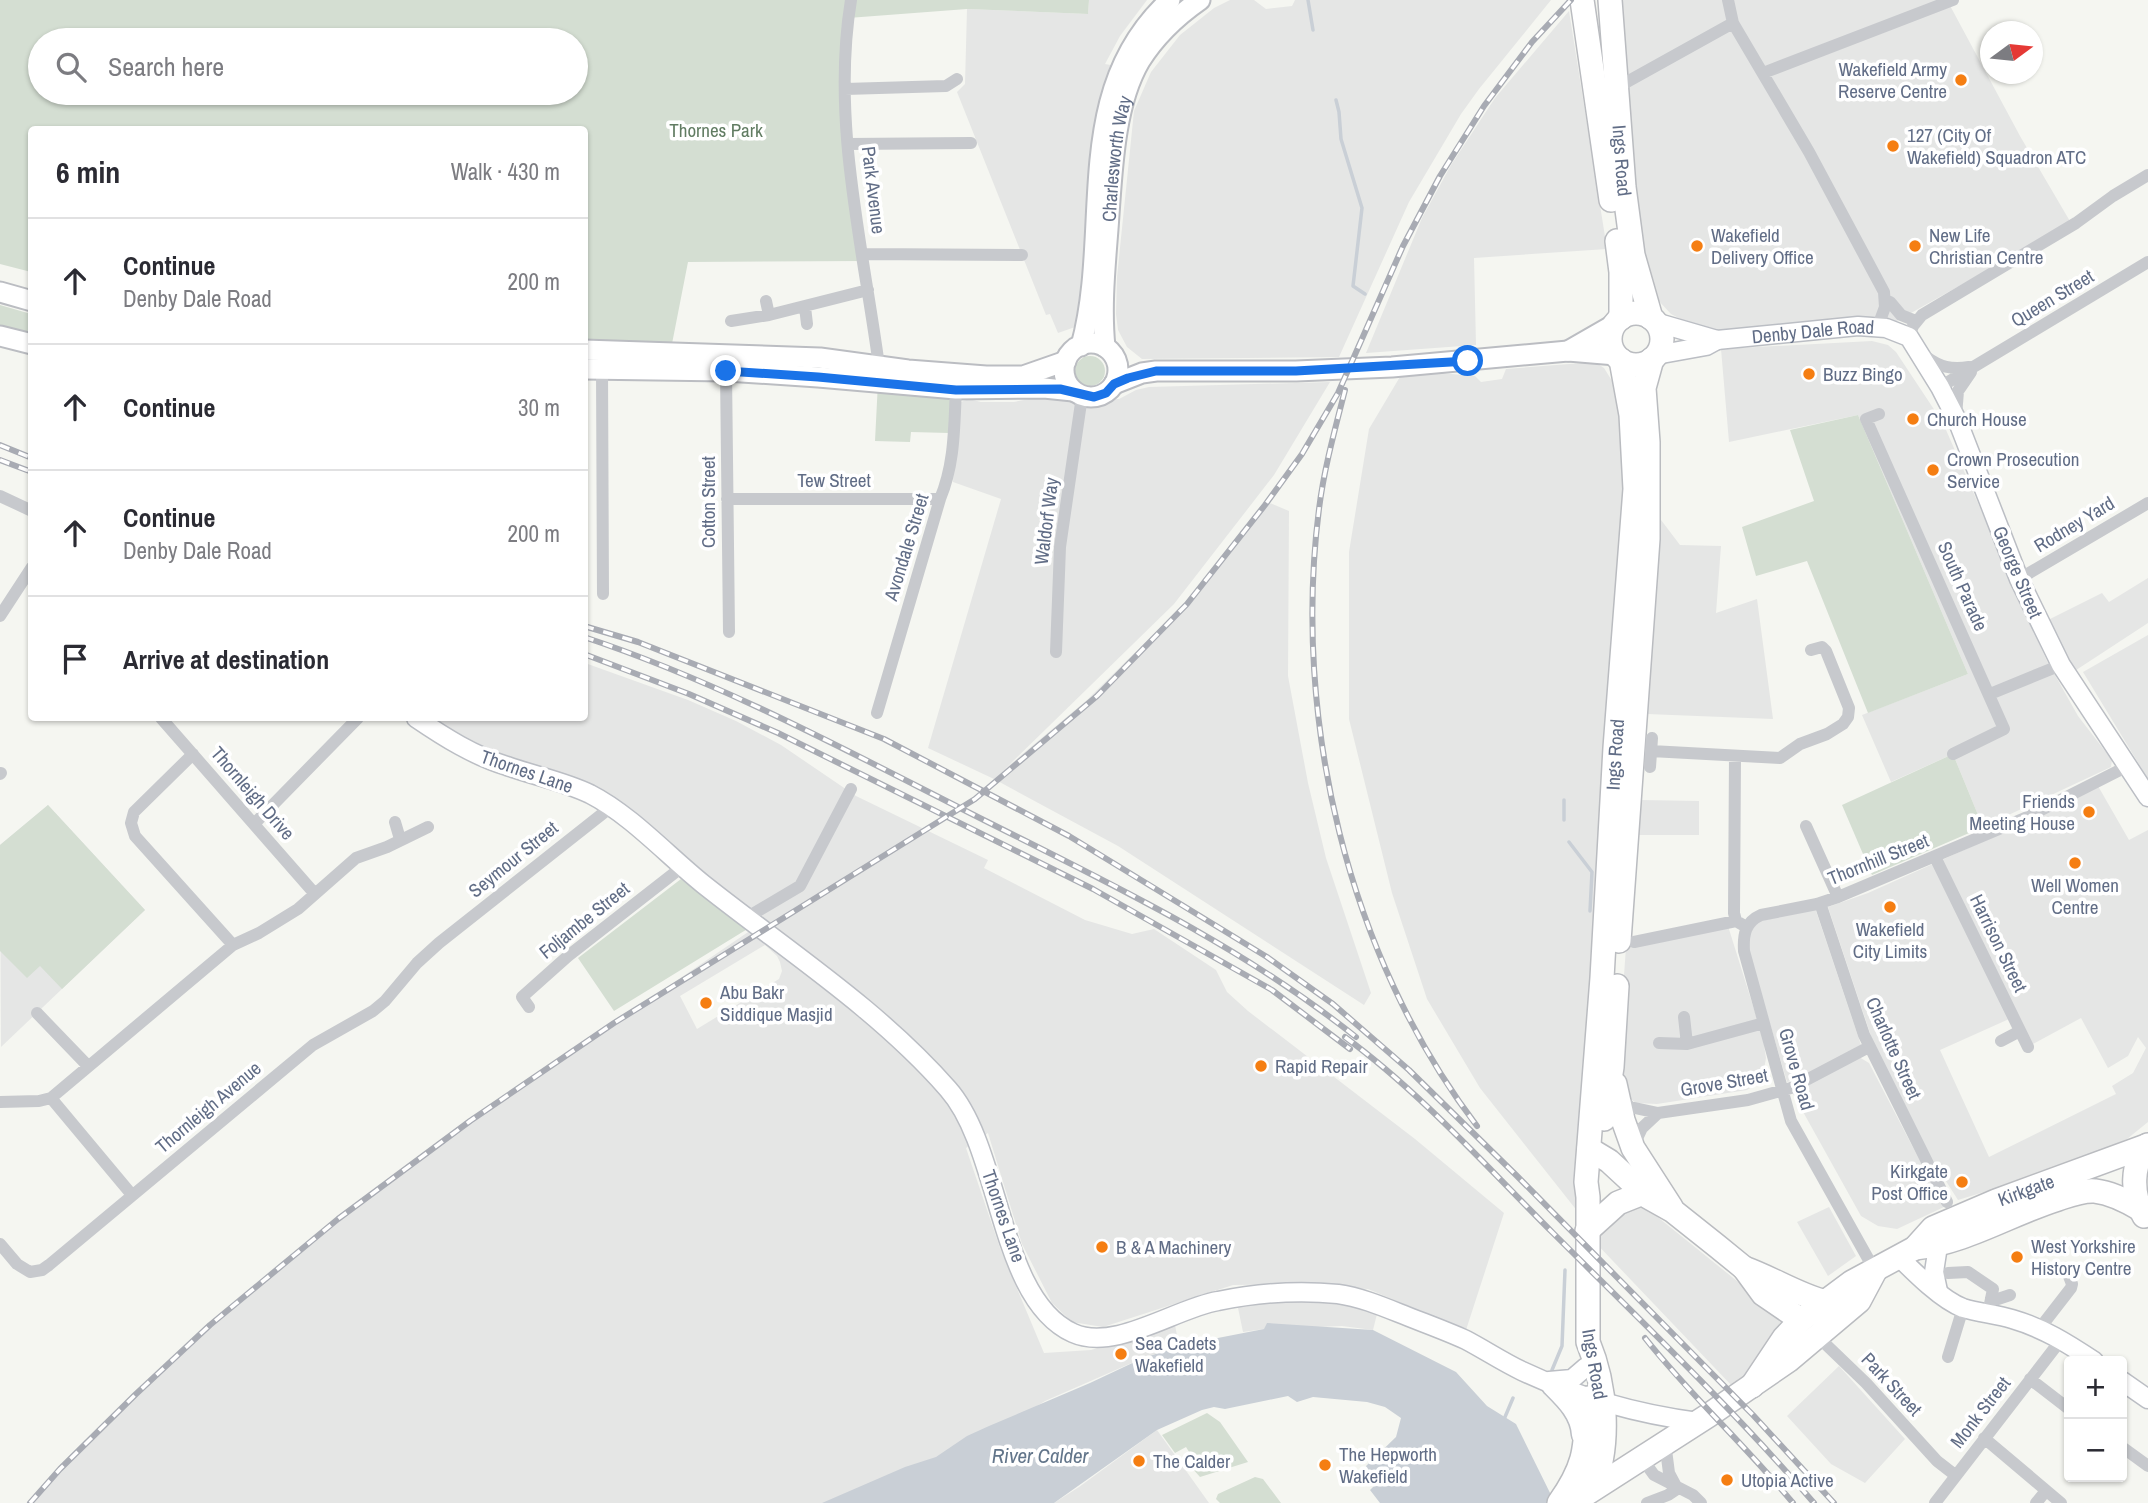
<!DOCTYPE html>
<meta charset="utf-8">
<style>
:root{--surface:#fff;--page:#f2f2f3;--text:#2b2b33;--muted:#7c7c81;--line:#e1e1e2}
body{margin:0;font-family:"Archivo Narrow",sans-serif;background:var(--page);color:var(--text)}
.controls{position:absolute;right:21px;bottom:21px;display:grid;overflow:hidden;border-radius:7px;box-shadow:0 2px 5px #0004}
.controls button{width:63px;height:63px;display:grid;place-items:center;padding:0;border:0;border-bottom:2px solid var(--line);background:var(--surface);color:var(--text);font:35px sans-serif}
.compass{position:absolute;left:1980px;top:21px;width:63px;height:63px;border-radius:50%;background:var(--surface);box-shadow:0 2px 5px #0004;rotate:75deg}
.stop{position:absolute;width:21px;height:21px;margin:-16px;border:5px solid #1a73e8;border-radius:50%;background:#fff}
.stop.end{background:#1a73e8;border-color:#fff;box-shadow:0 2px 7px #0008}
.list{margin:0;padding:0;list-style:none}
h2{display:flex;justify-content:space-between;align-items:center;height:91px;margin:0;padding:0 28px;font-size:30px}
h2 small{font-size:23px;font-weight:400;color:var(--muted)}
.list li{display:grid;grid-template-columns:46px 1fr auto;gap:21px;align-items:center;box-sizing:border-box;height:126px;padding:0 28px;border-top:2px solid var(--line)}
.list b{display:block;font-size:26px;white-space:nowrap}
.list p{margin:0;font-size:23px;white-space:nowrap;color:var(--muted)}
.list em{font-size:23px;font-style:normal;color:var(--muted)}
.icon{flex:none;width:38px;height:38px;fill:none;stroke:currentColor;stroke-width:2;stroke-linecap:round;stroke-linejoin:round}
.map{position:relative;flex:none;width:2148px;height:1503px;overflow:hidden}
.search{position:absolute;background:var(--surface);box-shadow:0 2px 5px #0004;left:28px;top:28px;width:560px;height:77px;display:flex;align-items:center;gap:18px;box-sizing:border-box;padding:0 24px;border-radius:38px;color:var(--muted);font-size:26px}
.panel{position:absolute;background:var(--surface);box-shadow:0 2px 5px #0004;left:28px;top:126px;width:560px;height:595px;border-radius:7px}
.map>svg:first-child{display:block}
.built{fill:#e5e6e5;fill-rule:evenodd}
.green{fill:#d4ded2;fill-rule:evenodd}
.water{fill:#c9cfd6}
.lines{fill:none;stroke-linecap:round;stroke-linejoin:round}
.stream{stroke:#c9cfd6;stroke-width:3.5}
.secondary-casing{stroke:#bbbec4;stroke-width:21}
.primary-casing{stroke:#bbbdc2;stroke-width:23}
.highway-casing{stroke:#babcc0;stroke-width:26}
.street{stroke:#c7c9cd;stroke-width:12}
.secondary{stroke:#fff;stroke-width:18}
.primary{stroke:#fff;stroke-width:19}
.highway{stroke:#fff;stroke-width:23}
.rail-casing{stroke:#a8abb3;stroke-width:6}
.rail{stroke:#fff;stroke-width:3.5;stroke-dasharray:10;stroke-linecap:butt}
.route{stroke:#1a73e8;stroke-width:9}
.poi-dot{fill:#f57e12;stroke:#fff;stroke-width:2.5}
.labels{text-anchor:middle;dominant-baseline:central;stroke-width:7;stroke-linejoin:round;paint-order:stroke}
.poi-label{font-size:19px;fill:#616d86;stroke:#fff;text-anchor:start}
.park-label{font-size:19px;fill:#617c62;stroke:#fff}
.street-label{font-size:19px;fill:#616d86;stroke:#fff}
.water-label{font-size:21px;font-style:italic;fill:#62758a;stroke:#fff}
</style>
<div class="map">
<svg width="2148" height="1503" viewBox="0 0 2148 1503">
<rect width="100%" height="100%" fill="#f5f6f1"/>
<path class="built" d="M1089 0H1147L1120 36 1105 64 1122 67 1078 326 1058 333 1050 314 1046 315 957 92 965 84 967 9 1088 14Z
M1230 0H1254L1266 9 1292 6 1295 0H1551L1479 89 1461 114 1409 202 1339 357 1142 359 1127 347 1118 330 1116 314 1117 277 1134 111 1151 72 1180 35 1214 8Z
M1618 0H1947L2020 136 2071 223 1895 322 1881 316 1722 331 1694 326 1671 314 1657 299 1644 253 1626 99 1630 96Z
M1569 11 1607 249 1474 258 1476 345 1366 353 1422 218 1451 165 1495 98Z
M1872 341 1888 345 1896 352 1943 423 2046 659 2078 716 2112 760 2111 767 1983 827 1953 754 1891 782 1862 715 1968 674 1858 415 1729 442 1721 349Z
M1595 362 1604 368 1619 392 1627 495 1578 1212 1480 1088 1427 999 1392 893 1349 719V552L1369 429 1404 370 1475 376 1481 382 1502 379 1506 369Z
M1330 382 1274 475 1174 604 1006 768 1087 700 1185 603 1265 501 1289 511 1288 676 1308 783 1326 858 1371 993 1364 1005 1118 846 994 779 928 748 1001 499 953 482 958 403 969 399 981 402H1014L1044 396 1066 400 1119 399 1136 390 1149 387Z
M1658 516 1680 545 1721 546 1716 613 1757 599 1773 719 1647 714Z
M2148 578V623L2067 676 2040 624 2102 593 2109 602Z
M2148 635V779L2083 672Z
M585 663 688 700 736 721 781 745 856 796 988 860 984 868 1085 920 1132 934 1154 929 1216 970 1227 992 1248 1011 1415 1139 1504 1213 1466 1330 1368 1289 1298 1284 1233 1285 1103 1327 1072 1322 1052 1303 1022 1244 988 1133 966 1148 1000 1248 1044 1353 1091 1350 1175 1325 1179 1346 1143 1358 1045 1401 883 1503H31L60 1469 136 1393 210 1325 338 1220 470 1121 757 926 611 807 532 774 416 718H584ZM765 945 777 956 780 962 782 971 779 979 697 1029 680 996Z
M2098 786 2129 840 2148 830V1122L2127 1139 2061 1168 1958 1200 1919 1139 1879 1060 1828 907 1868 893 2022 824ZM2018 1015 2033 1044 2081 1018 2108 1068 2128 1056 2138 1037 2146 1048 2133 1073 2112 1086 2116 1094 1989 1157 1940 1050Z
M1640 800 1699 801V835H1639Z
M48 805 145 910 1 1047 0 845Z
M1815 908 1861 1045 1799 1079 1787 1082 1747 945 1749 935 1757 922Z
M1728 926 1763 1038 1766 1058 1763 1075 1755 1085 1747 1090 1657 1104 1636 1103 1629 1098 1617 1076 1626 947Z
M1859 1057 1869 1063 1944 1207 1897 1229 1878 1226 1861 1216 1792 1092Z
M1639 1202 1789 1323 1740 1383 1733 1387 1592 1239 1593 1231Z
M1829 1207 1856 1256 1828 1276 1797 1222Z
M1346 1300 1377 1314 1373 1330 1342 1326 1264 1329 1243 1332 1237 1303Z
M1839 1366 1905 1439 1865 1483 1831 1464 1787 1416Z
M1157 1430 1209 1503H1054L1079 1487Z"/>
<path class="green" d="M0 0H1089L1088 14 967 9 848 18 845 89 863 261 688 262 670 354 585 343 584 130H32L31 272 0 264ZM40 40H576V93H40Z
M0 305 31 314V336L0 329Z
M1075 371a15 15 0 1 1 30 0a15 15 0 1 1-30 0Z
M878 382 956 389 949 433 911 432 910 442 875 441Z
M1858 415 1968 674 1868 713 1807 561 1756 576 1742 527 1814 501 1790 430Z
M1953 754 1983 827 1872 875 1842 805Z
M48 805 145 910 62 989 40 966 27 978 0 951V845Z
M681 879 749 928 614 1011 578 958Z
M1207 1413 1220 1422 1248 1462 1200 1477 1192 1468 1194 1460 1186 1447 1175 1453 1162 1435Z
M1255 1477 1263 1479 1281 1503H1220L1216 1499 1218 1494Z"/>
<path class="water" d="M1267 1323 1373 1330 1456 1372 1487 1406 1516 1424 1555 1503H1380L1370 1490 1375 1485 1366 1466 1396 1437 1401 1418 1385 1407 1367 1402 1313 1397 1297 1402 1288 1396 1225 1409 1214 1407 1202 1410 1157 1430 1054 1503H822L905 1467 936 1457 967 1436 989 1426 1090 1383 1143 1358 1187 1344 1264 1329Z"/>
<g class="lines">
<path class="stream" d="M1308 0 1313 30
M1336 100 1339 112 1341 139 1362 208 1353 286 1365 294
M1564 800V820
M1569 842 1592 872 1590 911
M1552 1370 1562 1346 1565 1270
M1505 1417 1513 1398"/>
<defs>
<g id="secondary">
<path id="s1" d="M1655 322 1717 340 1858 326 1886 328 1909 337 1940 387 1958 422 2019 579 2061 665 2148 797"/>
<path d="M1656 355 1706 346 1717 340"/>
<path d="M416 718C444 737 474 756 507 766 535 776 563 781 590 794 631 815 667 855 703 884 786 950 878 1009 948 1089 1002 1150 998 1299 1073 1333 1115 1352 1176 1308 1218 1301 1257 1293 1299 1290 1338 1294 1359 1297 1379 1305 1399 1313 1421 1322 1444 1330 1466 1340 1485 1350 1503 1362 1522 1371 1577 1397 1637 1414 1698 1422"/>
<path d="M1938 1246 1934 1272 1938 1291"/>
<path d="M1899 1257C1915 1273 1942 1300 1963 1308 1979 1313 1996 1314 2012 1319 2043 1328 2067 1343 2094 1361"/>
<path d="M1549 1381 1572 1379 1586 1367"/>
<path d="M2122 1381 2148 1399"/>
<path d="M1551 1386C1565 1400 1580 1414 1581 1435"/>
</g>
<g id="primary">
<path d="M0 292 32 301"/>
<path d="M0 336 32 344"/>
<circle cx="1091" cy="370" r="27"/>
<path d="M1081 346C1113 229 1069 92 1170 0"/>
<path id="s2" d="M1105 347C1101 308 1105 268 1108 229 1112 177 1113 107 1140 61 1155 37 1177 16 1200 0"/>
<path d="M584 350 820 358 908 370 986 376H1023L1066 361"/>
<path d="M1568 351 1615 324"/>
<path d="M584 369 726 371 818 377 956 389 1044 388 1073 391"/>
<path d="M1114 384 1142 373 1156 371H1296L1392 367 1568 351 1616 355"/>
</g>
<g id="highway">
<path d="M1582 0 1611 200"/>
<path id="s3" d="M1610 0 1624 187 1633 255 1651 318"/>
<path d="M1617 241 1621 272V318"/>
<circle cx="1636" cy="339" r="26"/>
<path d="M1619 941 1648 539V442L1644 388 1652 359"/>
<path d="M1615 1084 1623 1120 1633 1148 1671 1207"/>
<path d="M1604 1119 1612 1067 1617 986"/>
<path d="M1589 1149 1609 1161 1648 1197 1673 1211 1717 1246 1744 1268 1763 1294 1801 1320"/>
<path d="M2144 1216C2131 1195 2131 1163 2148 1145"/>
<path d="M1587 1231 1618 1203 1643 1193"/>
<path d="M1915 1248C1965 1243 2010 1214 2058 1199 2070 1195 2082 1190 2095 1191 2111 1193 2127 1201 2140 1209"/>
<path d="M1744 1268C1772 1278 1796 1294 1825 1302"/>
<path id="s4" d="M1752 1386 1784 1338 1801 1320 1852 1282 1915 1248 1933 1228 1996 1201 2146 1146"/>
<path id="s5" d="M1593 1488C1611 1444 1606 1385 1588 1342V1197L1586 1182 1602 978 1615 748 1635 489 1631 415 1621 360"/>
<path d="M1559 1503C1588 1462 1585 1446 1588 1398"/>
<path d="M1572 1503 1709 1415 1789 1360 1859 1301 1875 1271"/>
</g>
</defs>
<use href="#secondary" class="secondary-casing"/>
<use href="#primary" class="primary-casing"/>
<use href="#highway" class="highway-casing"/>
<path class="street" d="M851 0C831 121 863 246 879 366
M1733 23 1809 152 1884 292 1885 307 1878 326
M1763 73 1953 0
M1616 88 1733 23 1728 0
M845 89 946 86 957 79
M848 144 971 143
M863 254 1022 255
M1885 300 1890 302 1901 315 1916 321
M766 301 769 315
M805 307 807 324
M731 321 769 315 868 290
M1909 337 1913 326 1922 315 2076 223 2113 196 2148 175
M1925 356C1940 367 1951 370 1969 367
M602 369 603 594
M726 371 729 632
M1940 387 2148 262
M1879 414 1866 419 2004 729 1953 754
M1956 416 1958 391 1971 372
M0 496 32 511
M727 499H940
M2019 579 2148 503
M0 616 32 567
M1056 652 1060 547 1082 396
M1990 694 2061 665
M877 713 940 499C955 463 954 427 956 389
M161 718 315 894
M1651 751 1780 758 1800 744 1827 734 1843 724 1848 717 1849 708 1826 651 1822 647 1811 650
M193 754 134 812 131 823 135 836 233 945
M1735 756 1734 913 1736 921
M1650 767 1652 738
M0 774 1 773
M395 822 400 839
M254 824 358 718
M1806 826 1838 897
M1935 857 2028 1047
M1820 903 1864 1035 1947 1202
M746 918 800 886 851 789
M1634 942 1736 921 1743 925
M529 1007 522 997 568 956 682 867
M37 1013 88 1066
M1684 1017 1687 1044
M2001 1041 2020 1031
M1659 1043 1687 1044 1764 1023
M51 1098 132 1195
M1620 1098 1630 1107 1658 1113 1748 1100 1791 1088 1869 1047
M0 1102 39 1101 51 1098 233 945 259 933 298 909 356 858 387 847 428 827
M1634 1145 1642 1128 1658 1113
M0 1244 17 1264 30 1272 42 1270 49 1265 313 1045 373 1011 385 1001 417 963 439 943 611 807
M1875 1271 1791 1121 1744 951C1743 935 1745 922 1761 915L1817 904 1838 897 2025 818 2128 766
M1948 1273 1968 1272 1993 1289 1990 1304
M1991 1298 1998 1299 2010 1295
M2040 1328 2071 1288 2072 1284 2067 1271
M1815 1334 1866 1383 1937 1461 1955 1475
M1948 1357 1963 1308
M2030 1379 2069 1409
M1984 1438 2061 1503
M1665 1442 1669 1473 1677 1488
M2122 1447 2148 1466
M1641 1457 1654 1475 1693 1495 1701 1503
M1647 1503 1668 1495 1677 1489
M1935 1503 2057 1345
M2036 1503 2045 1492"/>
<use href="#secondary" class="secondary"/>
<use href="#primary" class="primary"/>
<use href="#highway" class="highway"/>
<defs>
<path id="rail" d="M1345 390C1335 429 1324 469 1319 509 1292 719 1348 957 1477 1126
M0 445 32 458
M0 460 32 472
M584 626 638 642 884 739 1069 836 1267 957 1333 1004 1409 1070 1516 1175 1753 1415 1834 1503
M584 637C717 681 840 747 964 810 1100 879 1235 941 1356 1037
M584 654 689 694 778 733 1093 889 1272 990 1350 1049
M1345 1037C1421 1093 1486 1166 1553 1233 1641 1321 1732 1408 1814 1503
M1645 1338C1691 1396 1746 1446 1793 1503
M30 1503 60 1469 136 1394 210 1325 338 1219 470 1121 614 1023 975 799 1097 696 1187 604 1265 505 1302 454 1338 393 1403 246 1440 176 1484 106 1532 42 1571 0"/>
</defs>
<use href="#rail" class="rail-casing"/>
<use href="#rail" class="rail"/>
</g>
<g class="lines">
<path class="route" d="M726 371 818 377 956 390 1060 389 1094 397 1106 393 1114 384 1128 378 1156 371H1296L1468 361"/>
</g>
<g class="poi-dot">
<circle cx="1961" cy="80" r="7"/>
<circle cx="1893" cy="146" r="7"/>
<circle cx="1697" cy="246" r="7"/>
<circle cx="1915" cy="246" r="7"/>
<circle cx="1809" cy="374" r="7"/>
<circle cx="1913" cy="419" r="7"/>
<circle cx="1933" cy="470" r="7"/>
<circle cx="2089" cy="812" r="7"/>
<circle cx="2075" cy="863" r="7"/>
<circle cx="1890" cy="907" r="7"/>
<circle cx="706" cy="1003" r="7"/>
<circle cx="1261" cy="1066" r="7"/>
<circle cx="1962" cy="1182" r="7"/>
<circle cx="1102" cy="1247" r="7"/>
<circle cx="2017" cy="1257" r="7"/>
<circle cx="1121" cy="1354" r="7"/>
<circle cx="1139" cy="1461" r="7"/>
<circle cx="1325" cy="1465" r="7"/>
<circle cx="1727" cy="1480" r="7"/>
</g>
<g class="labels">
<g class="poi-label">
<text x="1947" y="69" text-anchor="end">Wakefield Army<tspan x="1947" dy="22">Reserve Centre</tspan></text>
<text x="1907" y="135">127 (City Of<tspan x="1907" dy="22">Wakefield) Squadron ATC</tspan></text>
<text x="1711" y="235">Wakefield<tspan x="1711" dy="22">Delivery Office</tspan></text>
<text x="1929" y="235">New Life<tspan x="1929" dy="22">Christian Centre</tspan></text>
<text x="1823" y="374">Buzz Bingo</text>
<text x="1927" y="419">Church House</text>
<text x="1947" y="459">Crown Prosecution<tspan x="1947" dy="22">Service</tspan></text>
<text x="2075" y="801" text-anchor="end">Friends<tspan x="2075" dy="22">Meeting House</tspan></text>
<text x="2075" y="885" text-anchor="middle">Well Women<tspan x="2075" dy="22">Centre</tspan></text>
<text x="1890" y="929" text-anchor="middle">Wakefield<tspan x="1890" dy="22">City Limits</tspan></text>
<text x="720" y="992">Abu Bakr<tspan x="720" dy="22">Siddique Masjid</tspan></text>
<text x="1275" y="1066">Rapid Repair</text>
<text x="1948" y="1171" text-anchor="end">Kirkgate<tspan x="1948" dy="22">Post Office</tspan></text>
<text x="2031" y="1246">West Yorkshire<tspan x="2031" dy="22">History Centre</tspan></text>
<text x="1116" y="1247">B &amp; A Machinery</text>
<text x="1135" y="1343">Sea Cadets<tspan x="1135" dy="22">Wakefield</tspan></text>
<text x="1339" y="1454">The Hepworth<tspan x="1339" dy="22">Wakefield</tspan></text>
<text x="1153" y="1461">The Calder</text>
<text x="1741" y="1480">Utopia Active</text>
</g>
<g class="park-label">
<text x="716" y="130">Thornes Park</text>
</g>
<g class="street-label">
<text stroke="none"><textPath href="#s2" startOffset="189">Charlesworth Way</textPath></text>
<text stroke="none"><textPath href="#s3" startOffset="161">Ings Road</textPath></text>
<text transform="translate(874 190) rotate(83)">Park Avenue</text>
<text transform="translate(2052 298) rotate(-31)">Queen Street</text>
<text stroke="none"><textPath href="#s1" startOffset="161">Denby Dale Road</textPath></text>
<text x="834" y="480">Tew Street</text>
<text transform="translate(708 502) rotate(-90)">Cotton Street</text>
<text transform="translate(1046 521) rotate(-83)">Waldorf Way</text>
<text transform="translate(2074 524) rotate(-31)">Rodney Yard</text>
<text transform="translate(906 547) rotate(-73)">Avondale Street</text>
<text transform="translate(2018 572) rotate(67)">George Street</text>
<text transform="translate(1963 586) rotate(66)">South Parade</text>
<text stroke="none"><textPath href="#s5" startOffset="738">Ings Road</textPath></text>
<text transform="translate(527 771) rotate(19)">Thornes Lane</text>
<text transform="translate(253 793) rotate(49)">Thornleigh Drive</text>
<text transform="translate(513 859) rotate(-39)">Seymour Street</text>
<text transform="translate(1878 859) rotate(-22)">Thornhill Street</text>
<text transform="translate(584 920) rotate(-39)">Foljambe Street</text>
<text transform="translate(1999 943) rotate(64)">Harrison Street</text>
<text transform="translate(1894 1048) rotate(66)">Charlotte Street</text>
<text transform="translate(1797 1069) rotate(74)">Grove Road</text>
<text transform="translate(1724 1082) rotate(-10)">Grove Street</text>
<text transform="translate(208 1107) rotate(-40)">Thornleigh Avenue</text>
<text stroke="none"><textPath href="#s4" startOffset="345">Kirkgate</textPath></text>
<text transform="translate(1004 1216) rotate(71)">Thornes Lane</text>
<text transform="translate(1595 1364) rotate(80)">Ings Road</text>
<text transform="translate(1892 1384) rotate(47)">Park Street</text>
<text transform="translate(1980 1412) rotate(-52)">Monk Street</text>
</g>
<g class="water-label">
<text x="1040" y="1455">River Calder</text>
</g>
</g>
</svg>
<div class="controls">
<button>+</button>
<button>−</button>
</div>
<svg class="compass" viewBox="-18 -18 36 36"><path d="M0-13l5 13h-10z" fill="#e53935"/><path d="M0 13l5-13h-10z" fill="#7c7c81"/></svg>
<div class="stop" style="left:1468px;top:361px"></div>
<div class="stop end" style="left:726px;top:371px"></div>
<div class="search"><svg class="icon" aria-label="search" viewBox="0 0 24 24"><circle cx="10" cy="10" r="6"/><path d="M15 15l6 6"/></svg>Search here</div>
<section class="panel">
<h2>6 min<small>Walk · 430 m</small></h2>
<ul class="list">
<li><svg class="icon" aria-label="ahead" viewBox="0 0 24 24"><path d="M12 20V5M6 11l6-6 6 6"/></svg><div><b>Continue</b><p>Denby Dale Road</p></div><em>200 m</em></li>
<li><svg class="icon" aria-label="ahead" viewBox="0 0 24 24"><path d="M12 20V5M6 11l6-6 6 6"/></svg><div><b>Continue</b></div><em>30 m</em></li>
<li><svg class="icon" aria-label="ahead" viewBox="0 0 24 24"><path d="M12 20V5M6 11l6-6 6 6"/></svg><div><b>Continue</b><p>Denby Dale Road</p></div><em>200 m</em></li>
<li><svg class="icon" aria-label="arrive" viewBox="0 0 24 24"><path d="M6 21V4h12l-3 4 3 4H6"/></svg><div><b>Arrive at destination</b></div></li>
</ul>
</section>
</div>
